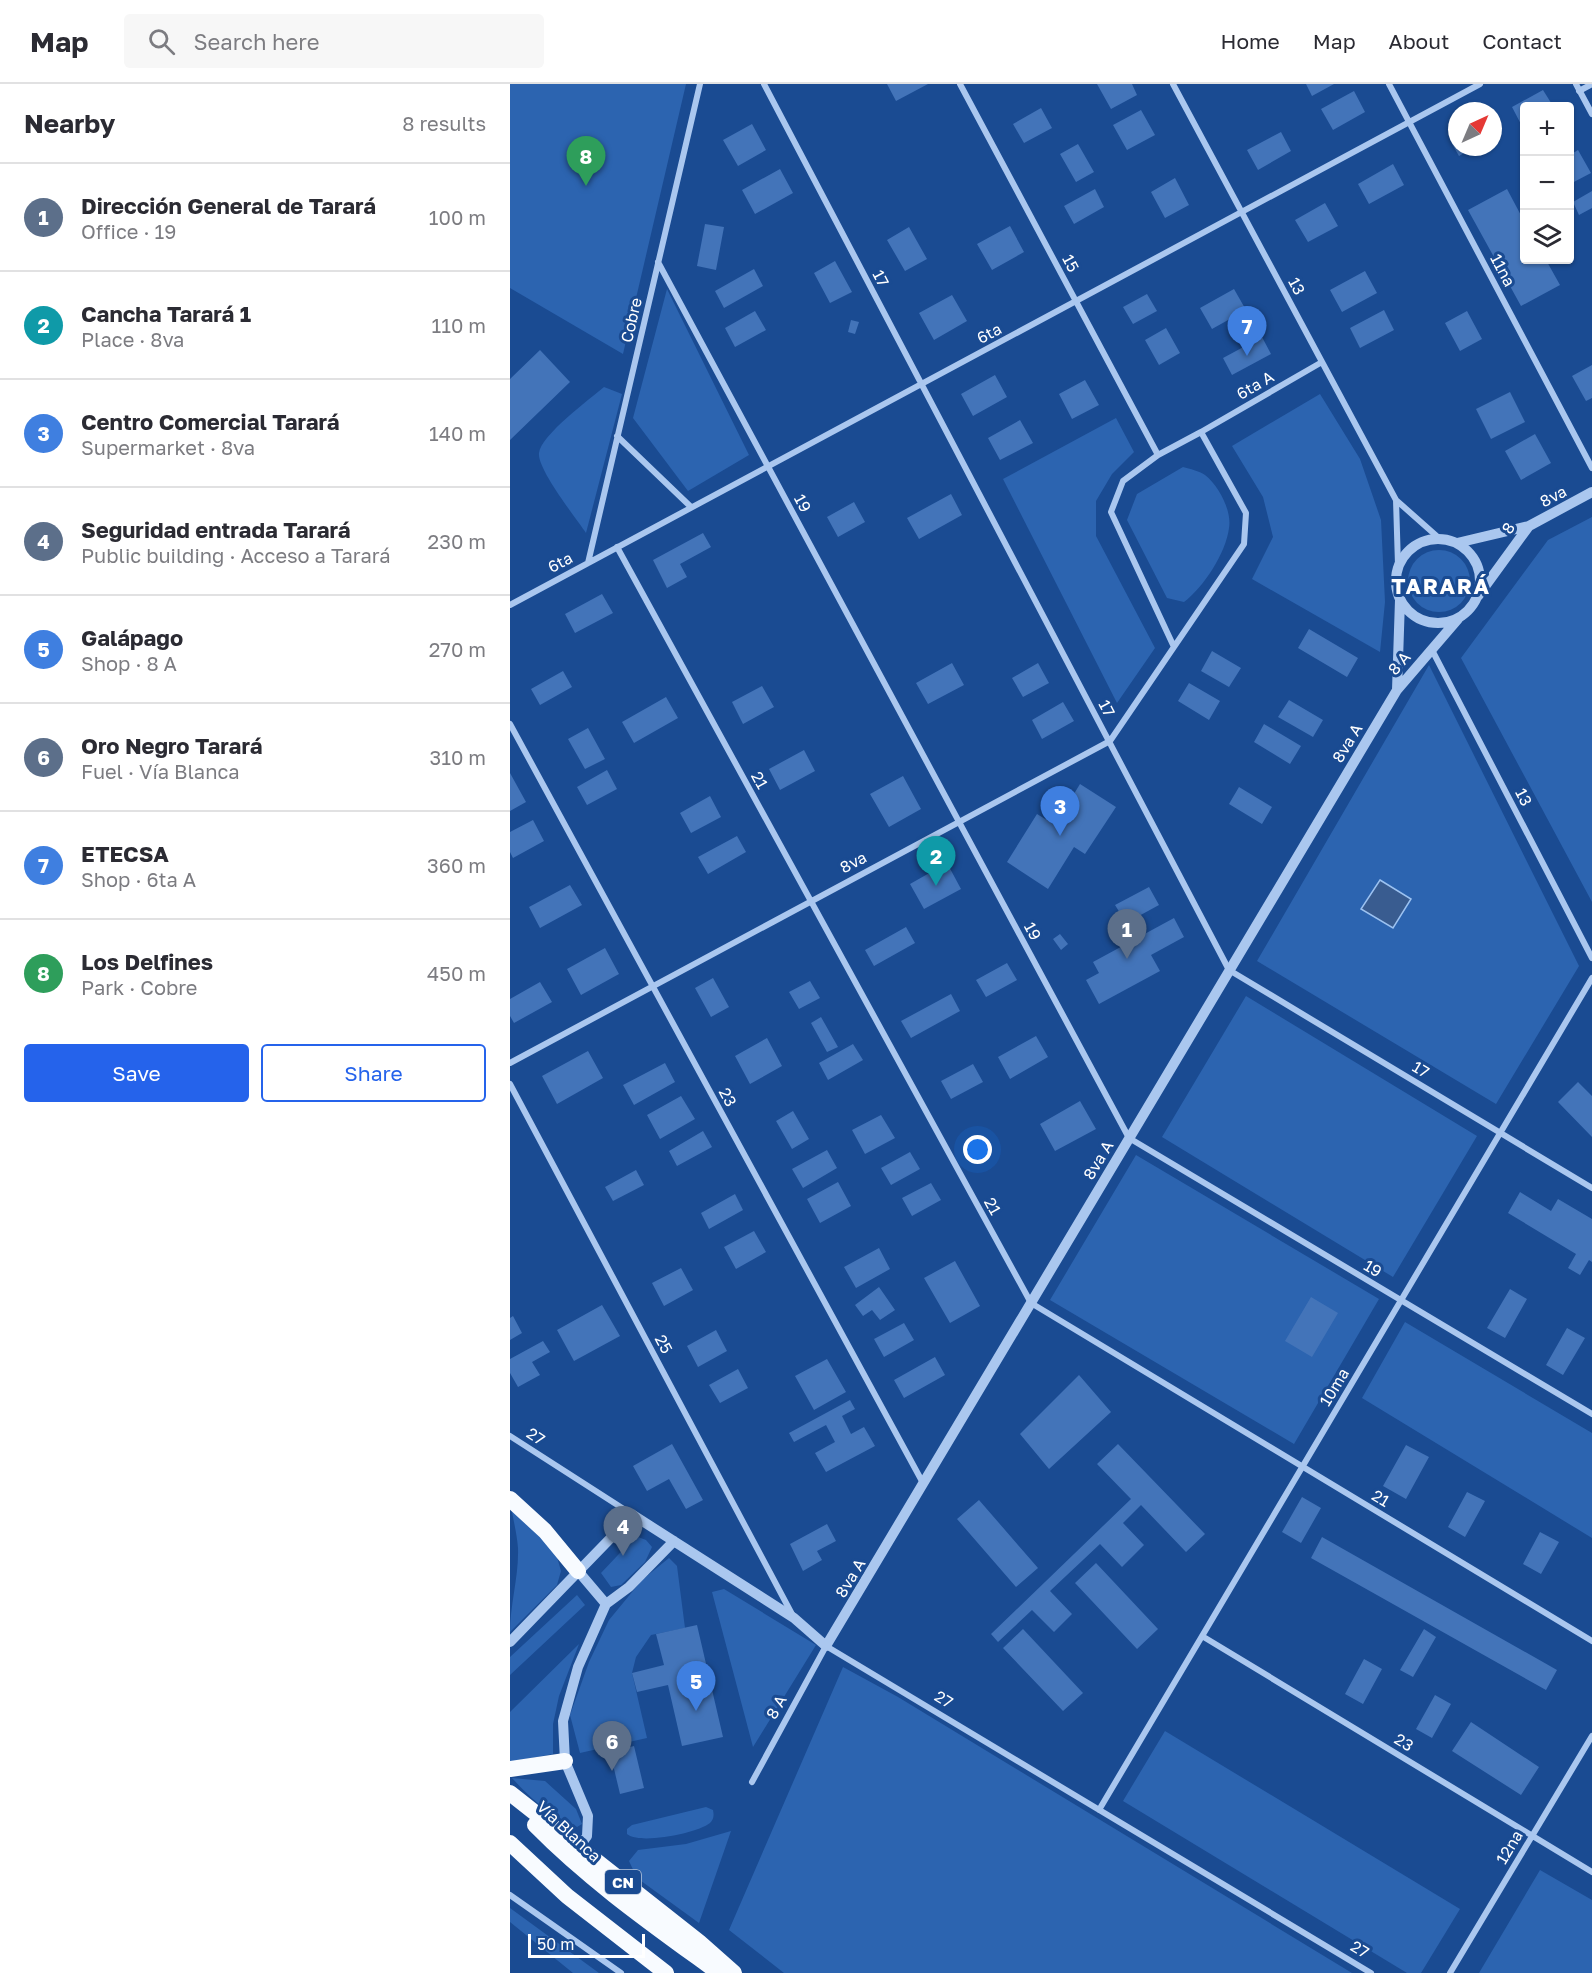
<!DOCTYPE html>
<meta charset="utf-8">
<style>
:root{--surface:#fff;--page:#f7f7f7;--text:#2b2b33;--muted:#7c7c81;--line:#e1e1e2;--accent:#2563eb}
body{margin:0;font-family:"Golos Text",sans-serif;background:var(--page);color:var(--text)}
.controls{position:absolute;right:18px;top:18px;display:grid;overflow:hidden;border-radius:6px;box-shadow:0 2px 4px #0004}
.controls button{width:54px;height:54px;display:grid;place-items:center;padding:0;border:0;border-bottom:2px solid var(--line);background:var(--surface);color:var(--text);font:30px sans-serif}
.compass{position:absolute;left:938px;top:18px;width:54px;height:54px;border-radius:50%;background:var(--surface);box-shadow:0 2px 4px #0004;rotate:44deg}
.scale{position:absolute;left:18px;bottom:15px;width:117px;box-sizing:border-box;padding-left:6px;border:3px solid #fff;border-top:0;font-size:16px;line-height:21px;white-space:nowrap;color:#fff;-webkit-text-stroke:4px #1a4b92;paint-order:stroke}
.you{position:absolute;left:468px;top:1066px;width:21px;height:21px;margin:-15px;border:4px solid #fff;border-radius:50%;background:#1a73e8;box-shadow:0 0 0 9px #1a73e833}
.badge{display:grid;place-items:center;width:39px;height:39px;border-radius:50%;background:var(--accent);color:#fff;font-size:20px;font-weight:700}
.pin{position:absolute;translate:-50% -50px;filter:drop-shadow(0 2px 3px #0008)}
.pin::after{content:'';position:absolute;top:32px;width:21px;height:18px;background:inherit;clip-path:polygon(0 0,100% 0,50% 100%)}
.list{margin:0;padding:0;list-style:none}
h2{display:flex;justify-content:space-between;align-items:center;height:78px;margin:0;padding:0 24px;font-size:26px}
h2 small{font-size:20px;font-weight:400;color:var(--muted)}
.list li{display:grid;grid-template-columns:39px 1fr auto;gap:18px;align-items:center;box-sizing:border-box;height:108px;padding:0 24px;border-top:2px solid var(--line)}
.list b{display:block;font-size:22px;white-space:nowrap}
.list p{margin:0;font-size:20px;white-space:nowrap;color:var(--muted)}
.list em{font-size:20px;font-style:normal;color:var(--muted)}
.actions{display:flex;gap:12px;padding:18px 24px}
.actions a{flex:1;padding:14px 0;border:2px solid var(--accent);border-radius:6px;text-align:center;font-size:21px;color:var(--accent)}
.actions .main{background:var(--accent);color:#fff}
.icon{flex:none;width:33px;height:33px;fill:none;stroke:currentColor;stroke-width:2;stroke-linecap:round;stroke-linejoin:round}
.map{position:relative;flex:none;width:1082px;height:1889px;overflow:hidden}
header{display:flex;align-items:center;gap:36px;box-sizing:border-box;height:84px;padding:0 30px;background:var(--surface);border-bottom:2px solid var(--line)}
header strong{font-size:28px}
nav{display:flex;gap:33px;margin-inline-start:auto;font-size:21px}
.search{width:420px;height:54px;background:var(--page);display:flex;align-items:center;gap:15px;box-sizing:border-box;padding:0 21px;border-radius:6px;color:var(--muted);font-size:22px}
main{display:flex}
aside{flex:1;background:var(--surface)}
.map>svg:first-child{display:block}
.green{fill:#2c64b0}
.water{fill:#395c90;stroke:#9cc2f1;stroke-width:1.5}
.building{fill:#4374b9}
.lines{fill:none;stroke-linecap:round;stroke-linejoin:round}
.minor{stroke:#aac7ef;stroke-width:6}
.tertiary{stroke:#aac7ef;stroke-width:10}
.trunk{stroke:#f8fbff;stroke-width:16}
.labels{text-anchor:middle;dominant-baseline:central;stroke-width:6;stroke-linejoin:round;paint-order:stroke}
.shield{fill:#1a4b92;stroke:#bac9de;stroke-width:1.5}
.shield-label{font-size:15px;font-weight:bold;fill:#fff}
.street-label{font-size:16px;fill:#fff;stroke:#1a4b92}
.district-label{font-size:22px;font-weight:bold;letter-spacing:1.5px;fill:#fff;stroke:#1a4b92}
</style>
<header>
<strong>Map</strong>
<div class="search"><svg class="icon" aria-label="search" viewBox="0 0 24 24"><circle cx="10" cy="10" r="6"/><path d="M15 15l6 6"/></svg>Search here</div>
<nav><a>Home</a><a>Map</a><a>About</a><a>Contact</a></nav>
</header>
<main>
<aside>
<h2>Nearby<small>8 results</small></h2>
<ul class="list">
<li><span class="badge" style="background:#5c6f8a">1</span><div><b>Dirección General de Tarará</b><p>Office · 19</p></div><em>100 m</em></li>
<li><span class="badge" style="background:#0f9aa8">2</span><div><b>Cancha Tarará 1</b><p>Place · 8va</p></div><em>110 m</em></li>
<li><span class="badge" style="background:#3f7fe0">3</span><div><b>Centro Comercial Tarará</b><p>Supermarket · 8va</p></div><em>140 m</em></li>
<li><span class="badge" style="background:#5c6f8a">4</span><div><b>Seguridad entrada Tarará</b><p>Public building · Acceso a Tarará</p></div><em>230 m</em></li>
<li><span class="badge" style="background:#3f7fe0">5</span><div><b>Galápago</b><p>Shop · 8 A</p></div><em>270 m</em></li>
<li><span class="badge" style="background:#5c6f8a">6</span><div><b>Oro Negro Tarará</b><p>Fuel · Vía Blanca</p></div><em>310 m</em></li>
<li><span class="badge" style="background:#3f7fe0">7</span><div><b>ETECSA</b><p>Shop · 6ta A</p></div><em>360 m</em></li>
<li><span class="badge" style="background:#2e9e5b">8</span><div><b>Los Delfines</b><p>Park · Cobre</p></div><em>450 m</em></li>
</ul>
<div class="actions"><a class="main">Save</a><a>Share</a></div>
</aside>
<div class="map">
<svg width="1082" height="1889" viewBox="0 0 1082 1889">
<rect width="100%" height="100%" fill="#1a4b92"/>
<path class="green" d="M0 0H176L113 270 0 204Z
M157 205 239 371 178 407 123 334Z
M94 303 112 310 76 449C66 434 27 385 29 369 31 351 80 315 94 303Z
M810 310 850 375 871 436 875 518 870 568 742 495 763 453 753 413 722 362Z
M606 334 624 368 602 390 586 417V452L645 564 607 619 493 395Z
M673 383C680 385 689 387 695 391 709 402 722 427 719 444 716 469 693 504 674 518L657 514 617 436 627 410Z
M1082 433V818L951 574 1038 456Z
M898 497a31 31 0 1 1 62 0a31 31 0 1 1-62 0Z
M919 581 1069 882 986 1020 747 877Z
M736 912 967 1052 883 1193 652 1053Z
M626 1071 869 1215 784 1360 540 1216Z
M895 1238 1082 1349V1454L852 1314Z
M1 1422 31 1453 47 1473 51 1487 47 1501 0 1548C0 1520 9 1492 8 1464 7 1450 3 1435 1 1422Z
M128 1453 136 1456 142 1463 135 1478 111 1501 101 1503 91 1489 124 1454Z
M159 1474 167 1482 175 1544 141 1551 126 1573 122 1589 137 1654 70 1669 60 1631 79 1578 99 1536 132 1496Z
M214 1505 306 1561 243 1663 202 1508Z
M67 1511 75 1521 0 1591V1573Z
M69 1560 49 1612 43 1640V1670L0 1678V1628Z
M333 1583 388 1613 842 1889H274L219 1846Z
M655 1647 950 1825 911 1889H897L613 1717Z
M2 1694 35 1697 66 1725 72 1740 67 1743C37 1728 25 1719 2 1694Z
M196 1723 203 1726C204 1731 204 1735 200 1739 188 1749 129 1761 117 1750V1745L122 1741Z
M221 1747 189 1839 127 1794 119 1777 128 1766 176 1760Z
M1030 1786 1082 1816V1889H969Z
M0 1824 89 1889H63L0 1838Z"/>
<path class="water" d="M870 796 901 815 883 844 851 825Z"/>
<path class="building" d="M377 0H418L386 17Z
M587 0H622L627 11 601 25Z
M796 0H824L802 12Z
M1033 6 1043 22H1014V46L1002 23Z
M844 7 855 28 823 46 811 25Z
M531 24 542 44 514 59 503 40Z
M631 26 645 51 617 66 603 41Z
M242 40 256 66 228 82 213 56Z
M771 48 781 67 748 86 737 66Z
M947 52V63H964L949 72 940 56Z
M568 60 584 88 566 98 550 70Z
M1068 66 1081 89 1060 100V71Z
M883 80 894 101 859 120 848 100Z
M270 85 283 109 245 130 232 106Z
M665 94 679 121 655 134 641 108Z
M585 105 594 123 564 140 554 122Z
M997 105 1014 137V176H1036L1050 201 1011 222 958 126Z
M1082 107V124L1069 131 1063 118Z
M815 119 828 142 798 158 785 136Z
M195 140 214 143 206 186 187 182Z
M500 142 514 168 482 186 467 160Z
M399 143 417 175 395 187 377 156Z
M325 177 342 208 320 219 304 189Z
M244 185 253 202 214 224 205 207Z
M855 187 867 209 832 228 820 206Z
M724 205 736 226 702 245 690 224Z
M637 210 647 227 623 240 613 223Z
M442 211 457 237 424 256 409 229Z
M874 226 884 246 850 264 840 244Z
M245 227 256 246 225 263 215 244Z
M957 227 972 255 950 267 935 239Z
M341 236 349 238 345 250 338 248Z
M656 244 670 269 649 281 635 256Z
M752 253 761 270 722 291 713 274Z
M30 266 60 298 0 356V295Z
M1082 281V314L1076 317 1062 292Z
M485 291 497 313 463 332 451 310Z
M575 296 589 321 562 335 549 310Z
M1000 308 1015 338 981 355 966 325Z
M510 336 523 359 490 376 478 354Z
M1025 350 1041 379 1011 396 995 367Z
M441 410 452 431 409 455 397 434Z
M344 418 355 438 328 453 317 433Z
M193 449 201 463 170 480 177 493 157 504 143 476Z
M92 510 103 529 65 549 55 530Z
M799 545 848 574 837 593 788 564Z
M702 567 731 584 719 603 691 587Z
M442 579 454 601 418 620 406 599Z
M528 579 539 599 513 613 502 594Z
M53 587 62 603 30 621 21 605Z
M679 599 710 617 699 636 668 617Z
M252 602 264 623 233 640 222 618Z
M156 613 168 634 124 659 112 638Z
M779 616 813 636 803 653 768 633Z
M553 618 564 637 532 655 522 636Z
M754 640 791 662 780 680 744 658Z
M78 644 95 675 75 685 58 655Z
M294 666 305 687 270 706 259 685Z
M97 686 107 705 77 721 67 703Z
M0 689 16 718 0 727Z
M393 692 411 725 379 743 360 710Z
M570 700 606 723 575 770 564 763 538 805 497 778 527 730 545 741Z
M729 703 762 723 752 740 719 720Z
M200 712 211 733 181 749 170 729Z
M23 736 34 757 3 774 0 768V748Z
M227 752 236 768 198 790 188 773Z
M437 779 451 805 414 825 400 800Z
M60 801 72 821 30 844 19 823Z
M639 803 649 821 616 839 605 821Z
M664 834 674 853 641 871 650 887 589 920 576 896 589 889 583 878Z
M396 843 405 859 364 882 355 866Z
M550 850 558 860 551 866 543 855Z
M95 864 109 890 71 911 57 885Z
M497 879 507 896 476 913 466 896Z
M203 894 219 923 201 933 185 904Z
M300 897 310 914 289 925 279 908Z
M30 898 42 918 4 939 0 932V915Z
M441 910 450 927 401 954 391 937Z
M311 933 328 963 317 968 301 939Z
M526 952 538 973 500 995 488 973Z
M257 954 272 982 240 1000 225 972Z
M343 960 353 976 318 996 309 979Z
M78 967 93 994 47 1020 32 992Z
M155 979 165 998 124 1021 113 1001Z
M463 980 473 998 441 1015 431 997Z
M1068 998 1082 1012V1053L1048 1018Z
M171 1012 185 1035 150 1055 137 1031Z
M570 1017 586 1045 545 1067 530 1040Z
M283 1027 299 1055 282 1065 266 1037Z
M371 1031 385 1054 355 1070 342 1046Z
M193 1047 202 1063 167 1082 159 1067Z
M317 1066 327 1084 293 1104 282 1085Z
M400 1068 410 1085 381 1101 371 1084Z
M126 1086 134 1101 103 1117 95 1103Z
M328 1098 341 1122 310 1139 297 1115Z
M421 1099 431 1116 402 1132 392 1114Z
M1010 1108 1041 1127 1048 1115 1082 1135V1178L1079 1176 1070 1191 1058 1184 1066 1170 998 1129Z
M225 1110 233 1126 199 1145 191 1129Z
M244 1147 256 1168 226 1185 214 1163Z
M369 1164 380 1185 346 1204 334 1183Z
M445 1177 470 1222 440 1239 414 1194Z
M171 1184 183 1206 154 1222 142 1199Z
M369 1203 385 1226 370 1236 362 1226 353 1232 345 1221Z
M1000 1205 1017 1215 995 1254 977 1244Z
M801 1213 828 1229 802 1273 775 1257Z
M92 1221 110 1252 64 1277 47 1246Z
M3 1232 12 1249 0 1256V1234Z
M394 1239 404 1256 374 1273 364 1255Z
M1057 1244 1075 1254 1053 1291 1036 1281Z
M206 1246 217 1267 188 1283 177 1262Z
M33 1257 40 1268 22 1278 30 1291 8 1303 0 1289V1275Z
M425 1273 435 1291 394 1314 384 1296Z
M317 1275 336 1308 304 1326 285 1292Z
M228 1285 238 1304 210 1319 199 1301Z
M569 1291 601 1328 539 1385 510 1350Z
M340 1316 345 1325 332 1332 341 1350 354 1343 365 1362 316 1388 305 1369 325 1358 316 1341 284 1358 279 1349Z
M162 1360 193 1416 176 1425 159 1395 137 1407 123 1382Z
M608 1360 695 1450 676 1468 631 1421 613 1439 634 1461 612 1483 590 1460 540 1507 562 1530 544 1548 522 1526 488 1558 481 1550 621 1415 587 1380Z
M896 1361 919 1373 896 1415 873 1402Z
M957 1408 975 1417 955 1453 938 1443Z
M792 1413 811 1424 791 1459 772 1448Z
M469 1416 528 1484 506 1503 447 1435Z
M317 1440 326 1457 307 1467 312 1476 293 1487 280 1460Z
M1030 1448 1049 1458 1031 1490 1013 1480Z
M812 1453 1047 1586 1036 1606 801 1474Z
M586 1479 648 1545 627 1565 565 1499Z
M187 1541 213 1653 172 1662 158 1601 127 1608 122 1589 154 1581 146 1550Z
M513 1545 573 1609 553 1627 493 1564Z
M914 1545 926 1553 903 1593 890 1586Z
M854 1575 872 1585 853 1620 835 1610Z
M925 1611 941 1620 922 1654 906 1645Z
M961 1638 1029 1683 1011 1711 942 1667Z
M124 1662 134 1704 110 1710 100 1668Z"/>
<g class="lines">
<path class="minor" d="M254 0 719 886 1082 1104
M450 0 648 371
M663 0 886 416
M879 0 1082 384
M1066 0 1082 30
M1069 7 1082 0
M148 178 619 1054 1082 1330
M691 348 812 278
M107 352 181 423
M107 463 521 1219 1082 1557
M78 479 190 0
M888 481 886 416 930 455
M0 521 970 0
M922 566 1082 874
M0 640 413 1399
M0 979 600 657 734 460 736 429 691 348 648 371 613 397 601 428 664 563
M0 1000 283 1532
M0 1352 123 1431
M692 1552 1082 1788
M242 1698 316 1562 861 1889
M589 1726 1082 894
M0 1811 111 1889
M940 1889 1082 1652"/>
<path class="tertiary" d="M1019 442 1082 408
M886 497a42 42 0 1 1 84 0a42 42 0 1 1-84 0Z
M947 459 1019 442 968 512
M890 516 887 606 948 535
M68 1487 96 1520
M0 1558 123 1431 284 1534 316 1562 887 606
M69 1763 77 1752 78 1732 55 1677 53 1637 68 1583 96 1520 119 1503 164 1457"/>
<path class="trunk" d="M0 1415 35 1447 68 1487
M0 1685 55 1677
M0 1709 189 1858 224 1889
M25 1741C81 1798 146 1843 209 1889
M0 1759 57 1812 156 1889"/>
</g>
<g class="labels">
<rect class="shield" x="95" y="1786" width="36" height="24" rx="4.5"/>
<g class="shield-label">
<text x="113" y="1798">CN</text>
</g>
<g class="street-label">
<text transform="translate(561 179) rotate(62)">15</text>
<text transform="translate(993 186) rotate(62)">11na</text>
<text transform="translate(371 194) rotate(62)">17</text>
<text transform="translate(787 202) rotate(62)">13</text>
<text transform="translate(121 236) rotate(-77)">Cobre</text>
<text transform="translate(479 249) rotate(-28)">6ta</text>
<text transform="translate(745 301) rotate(-30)">6ta A</text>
<text transform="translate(1043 412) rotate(-28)">8va</text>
<text transform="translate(293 419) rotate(62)">19</text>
<text transform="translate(998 444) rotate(-58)">8</text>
<text transform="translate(50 478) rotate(-28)">6ta</text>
<text transform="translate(889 579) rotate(-49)">8 A</text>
<text transform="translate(597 624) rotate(62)">17</text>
<text transform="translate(837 659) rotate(-59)">8va A</text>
<text transform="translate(250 696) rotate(61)">21</text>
<text transform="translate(1014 713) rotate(63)">13</text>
<text transform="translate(343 778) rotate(-28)">8va</text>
<text transform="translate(523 847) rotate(62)">19</text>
<text transform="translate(911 985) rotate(31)">17</text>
<text transform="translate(218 1013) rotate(62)">23</text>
<text transform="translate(588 1076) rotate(-59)">8va A</text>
<text transform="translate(483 1122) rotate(61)">21</text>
<text transform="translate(863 1184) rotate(31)">19</text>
<text transform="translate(154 1260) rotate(62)">25</text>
<text transform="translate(824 1303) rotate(-59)">10ma</text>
<text transform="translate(26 1352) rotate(33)">27</text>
<text transform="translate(871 1414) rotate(31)">21</text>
<text transform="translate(340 1494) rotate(-59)">8va A</text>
<text transform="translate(434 1615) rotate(31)">27</text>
<text transform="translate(266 1623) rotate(-61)">8 A</text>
<text transform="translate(894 1658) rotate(31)">23</text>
<text transform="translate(59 1747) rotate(43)">Vía Blanca</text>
<text transform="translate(999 1763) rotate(-59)">12na</text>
<text transform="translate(850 1865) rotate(31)">27</text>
</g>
<g class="district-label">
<text x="931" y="501">TARARÁ</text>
</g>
</g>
</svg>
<div class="controls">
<button>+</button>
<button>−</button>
<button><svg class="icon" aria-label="layers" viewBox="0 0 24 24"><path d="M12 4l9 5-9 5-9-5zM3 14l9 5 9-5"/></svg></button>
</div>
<svg class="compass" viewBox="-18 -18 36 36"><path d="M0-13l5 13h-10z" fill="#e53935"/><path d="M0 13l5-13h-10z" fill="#7c7c81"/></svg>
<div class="scale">50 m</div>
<div class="you"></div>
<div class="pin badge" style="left:617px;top:875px;background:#5c6f8a">1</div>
<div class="pin badge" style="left:426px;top:802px;background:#0f9aa8">2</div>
<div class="pin badge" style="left:550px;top:752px;background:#3f7fe0">3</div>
<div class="pin badge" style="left:113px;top:1472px;background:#5c6f8a">4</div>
<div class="pin badge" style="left:186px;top:1627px;background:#3f7fe0">5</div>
<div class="pin badge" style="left:102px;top:1687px;background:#5c6f8a">6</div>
<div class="pin badge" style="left:737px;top:272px;background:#3f7fe0">7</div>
<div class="pin badge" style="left:76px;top:102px;background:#2e9e5b">8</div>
</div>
</main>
